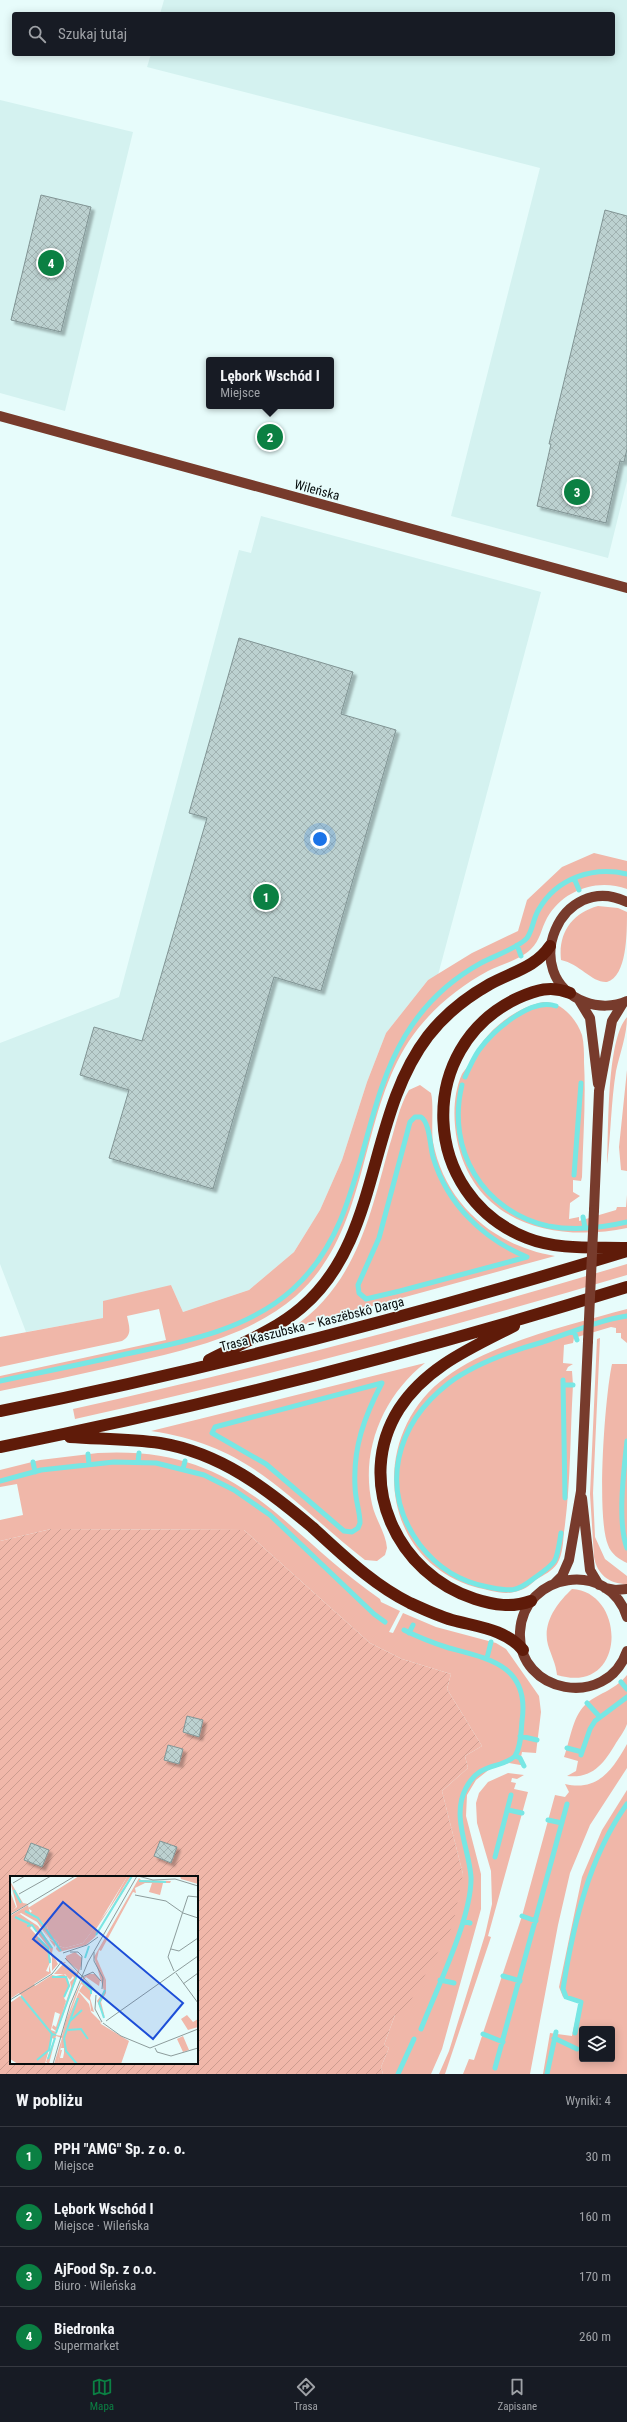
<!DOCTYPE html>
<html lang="pl">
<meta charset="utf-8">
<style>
:root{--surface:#171b24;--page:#242831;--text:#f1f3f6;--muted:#9ea1a6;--line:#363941;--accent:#0b8043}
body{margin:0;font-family:"Roboto Condensed",sans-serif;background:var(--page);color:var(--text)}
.controls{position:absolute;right:12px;bottom:12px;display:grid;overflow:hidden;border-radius:4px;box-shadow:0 2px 10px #0003}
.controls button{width:36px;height:36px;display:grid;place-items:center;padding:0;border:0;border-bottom:1px solid var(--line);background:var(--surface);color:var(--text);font:20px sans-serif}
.you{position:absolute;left:320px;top:839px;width:14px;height:14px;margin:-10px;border:3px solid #fff;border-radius:50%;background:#1a73e8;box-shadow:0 0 0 6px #1a73e833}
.badge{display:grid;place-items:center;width:26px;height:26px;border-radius:50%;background:var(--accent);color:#fff;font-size:13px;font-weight:700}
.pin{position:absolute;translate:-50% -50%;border:2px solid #fff;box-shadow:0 1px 4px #0006}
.popup{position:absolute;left:206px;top:357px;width:128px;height:52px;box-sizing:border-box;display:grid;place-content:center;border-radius:4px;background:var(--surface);filter:drop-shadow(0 1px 3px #0005);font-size:13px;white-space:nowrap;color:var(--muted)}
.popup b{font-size:15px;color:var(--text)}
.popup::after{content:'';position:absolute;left:50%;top:100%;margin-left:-8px;border:8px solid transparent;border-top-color:var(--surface)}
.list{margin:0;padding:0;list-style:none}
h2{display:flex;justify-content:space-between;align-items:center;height:52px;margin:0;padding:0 16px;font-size:17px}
h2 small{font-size:13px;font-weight:400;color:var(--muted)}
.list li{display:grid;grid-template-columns:26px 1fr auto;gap:12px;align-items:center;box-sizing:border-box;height:60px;padding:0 16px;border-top:1px solid var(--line)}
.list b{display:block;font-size:15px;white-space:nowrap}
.list p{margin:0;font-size:13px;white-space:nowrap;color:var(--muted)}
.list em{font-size:13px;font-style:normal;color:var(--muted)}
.icon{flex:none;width:22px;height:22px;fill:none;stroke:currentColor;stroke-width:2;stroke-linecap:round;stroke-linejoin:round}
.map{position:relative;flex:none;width:627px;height:2074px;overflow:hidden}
.search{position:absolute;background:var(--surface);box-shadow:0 2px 10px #0003;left:12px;right:12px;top:12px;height:44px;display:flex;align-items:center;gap:10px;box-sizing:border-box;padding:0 14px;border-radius:4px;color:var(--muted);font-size:15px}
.sheet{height:292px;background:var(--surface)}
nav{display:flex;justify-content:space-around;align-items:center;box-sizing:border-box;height:56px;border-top:1px solid var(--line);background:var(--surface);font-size:11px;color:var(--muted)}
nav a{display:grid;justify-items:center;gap:2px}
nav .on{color:var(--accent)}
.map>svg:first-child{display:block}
.built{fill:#d4f2f0}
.green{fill:#f0b7a9;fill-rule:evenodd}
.garden{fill:url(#garden-furrows);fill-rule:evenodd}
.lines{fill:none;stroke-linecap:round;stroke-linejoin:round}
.stream{stroke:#77e7e4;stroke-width:5}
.building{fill:url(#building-cross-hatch);stroke:#819494;filter:url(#shadow)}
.major{stroke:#773b2c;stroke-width:10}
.highway{stroke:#5f1b09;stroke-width:12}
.major-bridge{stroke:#773b2c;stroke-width:10}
.labels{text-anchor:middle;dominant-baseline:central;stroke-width:3.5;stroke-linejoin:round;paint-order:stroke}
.street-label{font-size:13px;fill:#070d0d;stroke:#e7fcfb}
.inset-river{fill:none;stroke:#77e7e4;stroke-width:2}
.inset-road{fill:none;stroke:#8d9c9c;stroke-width:1}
.view{fill:#1d4ed8;fill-opacity:0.15;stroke:#1d4ed8;stroke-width:2}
.inset-edge{fill:none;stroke:#070d0d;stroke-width:2}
</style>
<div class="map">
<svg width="627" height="2074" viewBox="0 0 627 2074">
<defs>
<pattern id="garden-furrows" width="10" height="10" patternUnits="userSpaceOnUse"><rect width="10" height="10" fill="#f0b7a9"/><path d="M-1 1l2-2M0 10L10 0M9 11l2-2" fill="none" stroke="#cc9c90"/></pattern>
<pattern id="building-cross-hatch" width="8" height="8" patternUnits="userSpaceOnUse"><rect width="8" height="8" fill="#bcd1d0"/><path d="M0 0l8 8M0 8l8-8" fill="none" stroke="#a0b2b1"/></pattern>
<filter id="shadow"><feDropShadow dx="3.5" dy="3.5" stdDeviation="1" flood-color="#0004"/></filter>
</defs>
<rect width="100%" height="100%" fill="#e7fcfb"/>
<path class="built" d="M164 0H627V481L608 558 451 516 540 168 147 67 151 54H613V14H160Z
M0 100 133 132 65 411 0 393Z
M261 516 541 592 438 975 428 980 386 1033 367 1082 342 1160 320 1210 294 1252 249 1290 183 1312 171 1285 104 1318 26 1332 0 1264V1043L119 997 239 550 251 553Z"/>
<path class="green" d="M594 853 627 861V889C597 878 563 890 547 918 541 929 540 941 531 949 520 960 502 964 488 971 457 988 429 1011 409 1041 358 1119 370 1231 296 1296 247 1338 182 1351 121 1365 81 1374 40 1383 0 1391V1376L166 1340 159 1309 127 1316C129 1326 133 1335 122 1341L0 1367V1337L103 1318V1301L171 1285 183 1312 249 1290 294 1252 320 1210 342 1160 367 1082 386 1033 428 980 472 953 518 931 527 900 562 867Z
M598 906 618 908 627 912C627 934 627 976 607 982 592 983 580 964 561 960 558 933 572 913 598 906Z
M543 1002C561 1001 576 1018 582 1035 584 1043 584 1053 584 1062 586 1100 583 1139 582 1177L581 1181 573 1180V1192L580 1196 570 1203 569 1219 579 1217V1221L616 1210 617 1207H626L627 1195V1228C554 1243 474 1223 457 1140 453 1119 453 1094 462 1074 465 1069 470 1065 472 1059 485 1032 512 1009 543 1002Z
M627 1017C627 1035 620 1053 616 1071 611 1102 611 1133 607 1164 609 1130 606 1041 627 1017Z
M627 1070V1171L621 1170 619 1147Z
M420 1085 431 1093C434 1105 431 1127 433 1142 445 1204 494 1246 555 1256L292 1328C356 1285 370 1216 389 1147 395 1129 399 1106 409 1090Z
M627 1264V1275C445 1329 261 1378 75 1419L73 1409C259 1368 444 1319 627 1264Z
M627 1309V1343L621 1338V1333H611H616V1328L611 1327 574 1338 573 1343 564 1345 563 1363 573 1364 568 1367 566 1371H572L573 1385C570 1434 571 1483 564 1532 563 1542 563 1554 557 1564 552 1571 544 1575 537 1579 531 1584 526 1589 518 1591 505 1596 488 1590 475 1587 378 1559 368 1434 446 1377 491 1343 572 1324 627 1309Z
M600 1338 593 1493 595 1537 605 1559 627 1576V1584C609 1584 597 1574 594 1557L590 1494 597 1339Z
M425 1363C383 1396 360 1451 372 1504 375 1519 386 1533 387 1548L385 1555 377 1561 365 1560C289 1501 254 1446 151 1431Z
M612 1364H627V1563C619 1559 611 1554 608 1545 596 1516 605 1396 612 1364Z
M98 1453C241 1445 278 1528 380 1599L381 1602 400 1611 389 1632 393 1633 403 1613 436 1627 496 1643 506 1649 539 1696 541 1712 536 1753 522 1752 521 1757 526 1766 509 1763 491 1768 476 1780 467 1795 466 1816 481 1874V1909L442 2049 431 2074H383L381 2067 389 2048 384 2045 395 2015 463 1874 442 1791 468 1768 465 1756 482 1746 447 1689 451 1674 402 1659 370 1643 244 1530 51 1529 0 1541V1520L23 1515 17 1484 0 1487V1470L40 1460Z
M572 1589C627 1592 627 1696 557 1675 556 1664 551 1655 548 1645 542 1623 557 1603 572 1589Z
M627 1675C627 1688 627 1712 627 1724 625 1730 620 1737 616 1743 604 1763 593 1779 567 1776L576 1771 578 1761 564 1757C570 1741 572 1718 585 1705 597 1693 613 1692 627 1675Z
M627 1744V1768L590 1825 570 1873 558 1925 530 2074H463L469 2059 474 2060 522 1916 555 1795 565 1797 569 1792 565 1784C598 1792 613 1769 627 1744Z
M508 1773 524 1775 517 1779 512 1778 511 1782 516 1783 514 1789 528 1792 488 1936 491 1937 445 2074H439L449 2051 485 1935 492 1904 491 1871 477 1823 476 1803 479 1793 488 1782Z
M627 1790V2074H543L550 2033 572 2036 579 2003 563 1997 559 1987 582 1877 602 1830ZM582 2029H612V2059H582Z"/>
<path class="garden" d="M51 1529 244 1530 370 1643 402 1659 451 1674 447 1689 482 1746 465 1756 468 1768 442 1791 463 1874 453 1925 402 2016 395 2015 384 2045 389 2048 381 2067 383 2074H0V1541ZM11 1877H197V2063H11Z"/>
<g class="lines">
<path class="stream" d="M574 878 579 890
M517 945 521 956
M465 1077C469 1068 474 1057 479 1050 493 1031 531 997 556 1006
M462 1085C446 1150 483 1211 548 1226 574 1231 602 1228 627 1222
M421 1117C430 1123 430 1147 433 1157 447 1204 483 1239 527 1257L400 1291 366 1299 359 1293 358 1285 379 1238 410 1122 415 1117Z
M574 1175 581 1083
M583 1217 585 1228
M574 1331 577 1340
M563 1380 565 1498
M0 1381C42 1372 84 1364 126 1354 184 1342 248 1330 293 1289 366 1223 357 1116 405 1036 423 1006 450 980 481 963 492 957 520 947 527 938 533 930 533 918 539 909 557 878 593 866 627 874
M382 1383C364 1417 353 1448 355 1486 355 1499 360 1511 360 1523L358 1528 352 1532 344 1531 266 1464 212 1433 215 1427Z
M563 1385H573
M627 1441C624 1468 617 1523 627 1548
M88 1454 89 1464
M33 1462 35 1472
M138 1462 139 1453
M183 1469 185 1461
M0 1481 41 1470 114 1462 156 1463 204 1475 234 1490 270 1515 374 1614 385 1622
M561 1533C556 1564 558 1561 533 1579 515 1593 510 1591 488 1587 461 1582 437 1567 420 1545 378 1488 396 1424 449 1383 476 1363 511 1351 543 1342 570 1333 599 1320 627 1316
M404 1630C418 1637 433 1643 449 1648 490 1659 530 1666 522 1721 521 1732 521 1747 515 1756 500 1770 480 1761 466 1788 451 1816 469 1848 471 1877 472 1918 436 1990 421 2029
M409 1633 413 1625
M487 1658 491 1642
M621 1682 627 1689
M587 1703 599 1716
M520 1736 537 1740
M567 1748 582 1752
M581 1755 590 1729 595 1721 627 1697
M515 1756 520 1758 524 1766
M508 1810 522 1813
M548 1820 562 1823
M495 1857 511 1795
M522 1916 536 1921
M463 1921 470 1923
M503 1976 520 1981
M440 1980 454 1983
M575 2033 581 2002 566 1997 563 1989C573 1925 589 1857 627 1804
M483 2034 503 2042
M554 2038 577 2049
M495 2068 567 1804
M398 2074 414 2039
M547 2074 556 2032"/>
</g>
<path class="building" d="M41 195 91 207 61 332 11 320Z
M605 210 627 216V449L624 462 620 461 606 523 537 506 551 444H549Z
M239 638 353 672 341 714 396 730 321 991 274 977 213 1189 109 1158 129 1090 80 1075 94 1027 142 1041 207 818 189 813Z
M187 1716 203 1720 199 1737 183 1732Z
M168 1745 183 1749 179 1764 164 1760Z
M160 1841 177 1847 171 1863 154 1856Z
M31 1843 49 1850 42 1867 24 1860Z"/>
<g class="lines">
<path class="major" d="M0 416 627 588
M627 902C561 870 516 975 585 1002 598 1007 614 1007 627 1001
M579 1000 590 1018 598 1084
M594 1210 599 1091 612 1021 623 1003
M582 1498 590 1570 599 1585
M554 1584 562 1576 569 1560 581 1491 588 1341
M605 1588 615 1590 627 1589
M627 1617C609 1559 523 1572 520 1632 517 1694 607 1710 627 1651"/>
<path class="highway" d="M570 993C551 985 536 990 518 998 414 1047 420 1196 527 1238 557 1250 594 1247 626 1248
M514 1326C471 1348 426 1367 399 1409 353 1482 398 1575 475 1599 494 1605 512 1608 531 1601
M209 1360C240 1344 274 1331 301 1308 382 1240 366 1117 428 1036 445 1014 467 997 490 984 512 972 536 967 550 946
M0 1411C211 1369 421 1314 627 1251
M70 1437C100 1439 131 1439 160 1443 221 1453 267 1489 312 1527 343 1555 372 1584 410 1603 423 1609 438 1616 452 1620 478 1627 505 1629 523 1650
M0 1447C211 1405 421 1351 627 1287"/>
<path class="major-bridge" d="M588 1341 594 1210"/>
</g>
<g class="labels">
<g class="street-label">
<text transform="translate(317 490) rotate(15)">Wileńska</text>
<text transform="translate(312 1324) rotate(-14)">Trasa Kaszubska – Kaszëbskô Darga</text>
</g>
</g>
<g transform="translate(10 1876)">
<rect width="188" height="188" fill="#e7fcfb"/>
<path d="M115 0H121L86 53 87 56 112 14 123 0 85 61 76 69 49 76 46 73 47 69V67L40 63 33 53 39 63 46 67 45 71 44 70 27 46 11 37 6 40 10 38 28 50 43 72 42 77 48 88 42 95V82L39 72 22 50 20 52 37 71 41 84 36 95 39 96V89L41 97 24 108 25 110 42 99 46 100 54 98 57 101 60 110 54 122 56 125 51 141 61 111 60 106 64 102 63 100 60 104 55 98H44L54 87 67 98 56 87H51L55 86 67 97 68 94 56 84V80L65 76 72 82 71 90 46 159 52 160 56 144 66 117 73 102 78 98H85L90 104 89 110 76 101 73 105 83 113 80 122 84 136 81 135 80 125 69 115 73 109 71 108 58 142 69 116 79 128 81 136 93 148 90 146 91 148 119 165 111 188H48L50 174H52L50 182H53L54 177V172H51L52 164 48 188H44L52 162 46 160 39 188 36 186 44 163 42 162 35 188H8L0 183V127L10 120 34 147 9 117 0 123V40L18 29 20 37 37 50 40 60 48 66 49 70 55 72 73 67 98 34 117 1ZM45 136 50 138 46 151 43 149 42 152 46 155 49 147 46 156 41 154ZM170 0H188V8L171 3ZM129 2 131 4 161 5 160 7H153L150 19 139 16 142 7H135L125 12 126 17 123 16 91 75 89 74 87 83 96 104V117L91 126 95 142 87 125 94 115 84 81ZM0 5 13 27 18 28 0 38V15L6 31 3 34 7 31Z" fill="#f0b7a9" fill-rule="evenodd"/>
<path d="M177 139 183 146 188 143V151L178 154 171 143ZM173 160 179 174 173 176 167 163Z" fill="#f0b7a9"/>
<path d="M69 0 117 1 90 45 73 67 55 72 49 70 48 66 40 60 37 50 20 37 22 35 18 32Z" fill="#f0b7a9"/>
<path class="inset-river" d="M129 5 156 6M4 14 11 27M15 35 28 42 35 52M5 41 20 48M17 50 22 49 27 56M36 53 51 75M30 55 42 72M86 59 122 0M28 62 38 72 40 87M75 82 79 70M53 88 66 99M42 101H56L59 110 54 121M72 105 81 114V118M11 120 42 158 46 159M94 142 89 127 95 114M59 146 72 134M58 154 71 153 78 163M46 157 67 99M54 162 68 122M54 162 56 175 67 188M38 183 45 162M27 184 39 174 42 158"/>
<path class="inset-road" d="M128 0 143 4 165 3 188 10M3 7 15 0M9 18 41 0M125 19 156 25 173 37 188 42M0 39 65 0M161 73 169 75 188 62M60 76H68L72 80 71 94M84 76V85L93 102 92 113M53 77 77 69 88 61M55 82 85 114M164 95 158 81 178 20 188 21M166 97 188 127M72 101 83 96 91 105M173 108 188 97M86 119 85 133 92 146M0 124 42 98 52 85M96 145 188 80M93 147 111 160 140 172 188 153M145 172 147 176 161 180 188 172M43 188 60 129 78 86 127 0"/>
<path class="view" d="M53 26 173 127 143 163 23 63Z"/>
<rect width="188" height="188" class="inset-edge"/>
</g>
</svg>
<div class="controls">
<button><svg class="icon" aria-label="layers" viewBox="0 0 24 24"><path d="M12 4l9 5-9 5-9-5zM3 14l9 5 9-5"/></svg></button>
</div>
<div class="you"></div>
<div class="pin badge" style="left:266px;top:897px">1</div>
<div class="pin badge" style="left:270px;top:437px">2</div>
<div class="popup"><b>Lębork Wschód I</b>Miejsce</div>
<div class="pin badge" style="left:577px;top:492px">3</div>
<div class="pin badge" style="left:51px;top:263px">4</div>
<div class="search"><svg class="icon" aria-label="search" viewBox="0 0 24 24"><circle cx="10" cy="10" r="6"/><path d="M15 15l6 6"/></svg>Szukaj tutaj</div>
</div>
<section class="sheet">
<h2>W pobliżu<small>Wyniki: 4</small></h2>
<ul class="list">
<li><span class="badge">1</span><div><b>PPH &quot;AMG&quot; Sp. z o. o.</b><p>Miejsce</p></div><em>30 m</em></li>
<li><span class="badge">2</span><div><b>Lębork Wschód I</b><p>Miejsce · Wileńska</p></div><em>160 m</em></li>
<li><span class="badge">3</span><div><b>AjFood Sp. z o.o.</b><p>Biuro · Wileńska</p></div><em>170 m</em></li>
<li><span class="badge">4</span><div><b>Biedronka</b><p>Supermarket</p></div><em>260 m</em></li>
</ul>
</section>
<nav>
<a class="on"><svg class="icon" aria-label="map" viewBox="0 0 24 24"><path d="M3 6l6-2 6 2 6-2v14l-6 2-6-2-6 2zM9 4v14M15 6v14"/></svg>Mapa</a>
<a><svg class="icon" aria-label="directions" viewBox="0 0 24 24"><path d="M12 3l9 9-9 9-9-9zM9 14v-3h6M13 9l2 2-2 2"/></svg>Trasa</a>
<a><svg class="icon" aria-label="saved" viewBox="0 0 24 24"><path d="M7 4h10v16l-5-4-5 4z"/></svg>Zapisane</a>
</nav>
